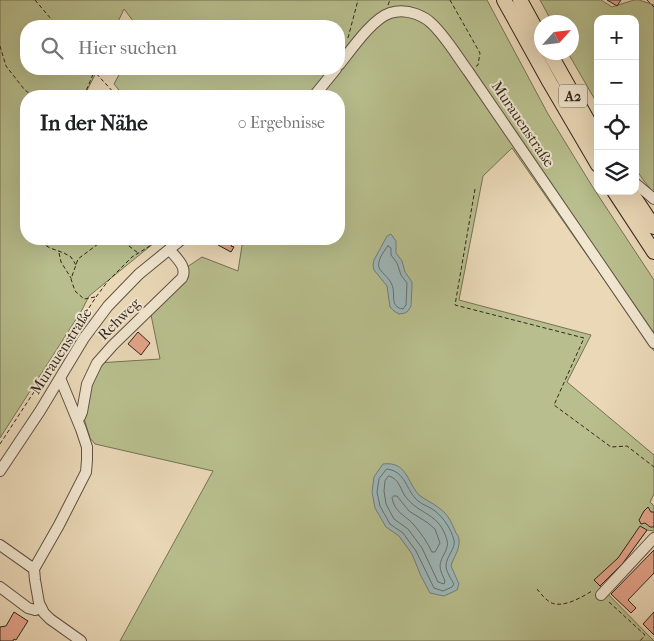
<!DOCTYPE html>
<html lang="de">
<meta charset="utf-8">
<style>
:root{--surface:#fff;--page:#f2f2f2;--text:#202124;--muted:#757577;--line:#e0e0e0}
body{margin:0;font-family:"IM FELL French Canon",serif;background:var(--page);color:var(--text)}
.controls{position:absolute;right:15px;top:15px;display:grid;overflow:hidden;border-radius:10px;box-shadow:0 5px 20px #0002}
.controls button{width:45px;height:45px;display:grid;place-items:center;padding:0;border:0;border-bottom:1px solid var(--line);background:var(--surface);color:var(--text);font:25px sans-serif}
.compass{position:absolute;left:534px;top:15px;width:45px;height:45px;border-radius:50%;background:var(--surface);box-shadow:0 5px 20px #0002;rotate:63deg}
.list{margin:0;padding:0;list-style:none}
h2{display:flex;justify-content:space-between;align-items:center;height:65px;margin:0;padding:0 20px;font-size:21px}
h2 small{font-size:16px;font-weight:400;color:var(--muted)}
.icon{flex:none;width:28px;height:28px;fill:none;stroke:currentColor;stroke-width:2;stroke-linecap:round;stroke-linejoin:round}
.map{position:relative;flex:none;width:654px;height:641px;overflow:hidden}
.search{position:absolute;background:var(--surface);box-shadow:0 5px 20px #0002;left:20px;top:20px;width:325px;height:55px;display:flex;align-items:center;gap:12px;box-sizing:border-box;padding:0 18px;border-radius:20px;color:var(--muted);font-size:19px}
.panel{position:absolute;background:var(--surface);box-shadow:0 5px 20px #0002;left:20px;top:90px;width:325px;height:155px;border-radius:20px}
.map>svg:first-child{display:block}
.green{fill:#b8be8d;stroke:#757256}
.water{fill:#9db7b9;stroke:#727d7b}
.lines{fill:none;stroke-linecap:round;stroke-linejoin:round}
.shore{stroke:#686e6c;stroke-width:1}
.building{fill:#e4a48b;stroke:#32261e}
.minor-casing{stroke:#605244;stroke-width:12}
.highway-casing{stroke:#32261e;stroke-width:16}
.path{stroke:#32261e;stroke-width:1;stroke-dasharray:4 2.5;stroke-linecap:butt}
.minor{stroke:#f1e6d0;stroke-width:10}
.highway{stroke:#ead8b7;stroke-width:14}
.labels{text-anchor:middle;dominant-baseline:central;stroke-width:4;stroke-linejoin:round;paint-order:stroke}
.shield{fill:#f1e6d0;stroke:#6b6053;stroke-width:1}
.shield-label{font-size:14px;font-weight:bold;fill:#32261e}
.street-label{font-size:15px;fill:#32261e;stroke:#f1e6d0}
</style>
<div class="map">
<svg width="654" height="641" viewBox="0 0 654 641">
<rect width="100%" height="100%" fill="#ead8b7"/>
<filter id="stains"><feTurbulence type="fractalNoise" baseFrequency=".004" numOctaves="4"/><feColorMatrix values="0 0 0 0 .2 0 0 0 0 .09 0 0 0 0 .02 0 0 0 .5 -.17"/></filter>
<radialGradient id="worn" r=".72"><stop offset=".6" stop-color="#630" stop-opacity="0"/><stop offset="1" stop-color="#630" stop-opacity=".3"/></radialGradient>
<path class="green" d="M0 0H487L548 114 592 186 654 280V351L512 148 483 176 459 300 591 335 567 382 654 455V494L650 502 654 506V531L647 530 623 563 600 586 654 641H120L213 471 95 444 90 438 82 412 97 363 160 359 150 310 184 269 202 257 238 271 243 239H339V96H124L114 84 122 69H339V26H137L124 9 116 26H26V69H98L84 96H26V239H159L89 296 82 310 0 438Z
M540 0H601L612 7 634 0H639L654 5V193L644 181 635 168V19H598V105L568 53 572 52V22H552Z"/>
<path class="water" d="M391 234 396 241V253L402 261 405 272 412 282V286L411 306 408 311 405 313 399 314 394 311 390 307 387 286 374 270 373 265 374 260 387 236Z
M383 464C407 461 407 482 419 495 425 500 433 503 439 508 449 515 451 522 456 533 458 536 459 537 459 540 460 550 453 558 451 566L459 584 457 590 444 596 430 593 421 576 412 554 399 536 386 527 375 508 372 492 374 477Z"/>
<g class="lines">
<path class="shore" d="M388 246 391 248V255L397 263 401 275 407 283 406 305 403 309C389 307 396 294 392 285 390 279 383 274 379 268 377 261 383 252 388 246Z
M387 469C406 471 406 491 418 501 423 505 430 507 435 511 444 518 451 529 454 540 456 549 446 556 446 566 446 571 451 579 454 584L452 587 443 591 434 588 416 551 403 533 390 524 380 506 377 492 379 479Z
M389 476C399 479 400 488 405 496 420 516 439 512 447 540 450 549 440 557 440 566 440 571 443 576 445 581L444 584 438 582 422 548 408 529 394 519 386 504 384 491 385 481Z
M394 496H397L409 511 428 523 435 529 440 543 435 552H432C427 542 421 533 414 525 406 515 395 514 392 498Z"/>
</g>
<path class="building" d="M607 0H621L617 6Z
M221 239H235L231 246 234 247 231 252 218 245Z
M138 332 150 343 141 355 128 344Z
M648 507 651 512H654V527H650L645 523 641 524 639 520 644 511Z
M640 526 647 530 623 563 600 586 594 580 618 558Z
M654 550V573L628 600 636 608 631 613 611 594Z
M14 612 28 621 16 640 14 639 13 641H0V627L6 626Z
M654 612V635L643 624Z"/>
<g class="lines">
<defs>
<path id="minor" d="M339 65C351 50 372 19 390 13 399 10 408 11 416 14 421 16 426 18 430 22 444 34 457 56 468 71L654 343
M314 96 336 69
M635 183 654 199
M60 378 81 429 87 447V460L86 472 59 525 34 569 35 580 39 603 44 613 50 619 81 641
M77 419 80 417 82 412 87 384 97 363 113 345 182 278C188 267 176 258 170 250
M0 471 40 411 84 338 108 306 139 274 182 239
M0 545 34 569
M0 587 28 608 35 610 41 608
M601 595 654 538"/>
<path id="highway" d="M504 0 550 83 598 165
M520 0 542 40
M549 52 598 139
M614 191 654 252
M630 191 654 227"/>
</defs>
<use href="#minor" class="minor-casing"/>
<use href="#highway" class="highway-casing"/>
<path class="path" d="M35 0 57 26
M450 0 480 53 478 65 475 67
M647 0 654 7
M388 5 390 0
M348 38 358 0
M0 46 6 66 24 89 32 96
M92 69 117 96
M84 96 94 72
M475 189 455 305 584 338 554 405 611 447 627 446 654 467
M35 239 50 248 64 253 71 257 76 265
M118 239 129 246 138 253
M59 253 61 262 71 278
M95 297 84 299 75 291 71 279 78 259 98 244 109 239
M0 444 96 297 108 281 132 257 161 239
M537 589C541 594 548 603 555 604 567 606 582 597 592 591
M609 602 645 635 640 641"/>
<use href="#minor" class="minor"/>
<use href="#highway" class="highway"/>
</g>
<g class="labels">
<rect class="shield" x="559" y="84.5" width="28" height="23" rx="4"/>
<g class="shield-label">
<text x="573" y="96">A2</text>
</g>
<g class="street-label">
<text transform="translate(523 124) rotate(56)">Murauenstraße</text>
<text transform="translate(119 319) rotate(-45)">Rehweg</text>
<text transform="translate(61 351) rotate(-57)">Murauenstraße</text>
</g>
</g>
<rect width="100%" height="100%" filter="url(#stains)"/>
<rect width="100%" height="100%" fill="url(#worn)"/>
</svg>
<div class="controls">
<button>+</button>
<button>−</button>
<button><svg class="icon" aria-label="locate" viewBox="0 0 24 24"><circle cx="12" cy="12" r="6"/><path d="M12 2v4M12 18v4M2 12h4M18 12h4"/></svg></button>
<button><svg class="icon" aria-label="layers" viewBox="0 0 24 24"><path d="M12 4l9 5-9 5-9-5zM3 14l9 5 9-5"/></svg></button>
</div>
<svg class="compass" viewBox="-18 -18 36 36"><path d="M0-13l5 13h-10z" fill="#e53935"/><path d="M0 13l5-13h-10z" fill="#757577"/></svg>
<div class="search"><svg class="icon" aria-label="search" viewBox="0 0 24 24"><circle cx="10" cy="10" r="6"/><path d="M15 15l6 6"/></svg>Hier suchen</div>
<section class="panel">
<h2>In der Nähe<small>0 Ergebnisse</small></h2>
<ul class="list">
</ul>
</section>
</div>
